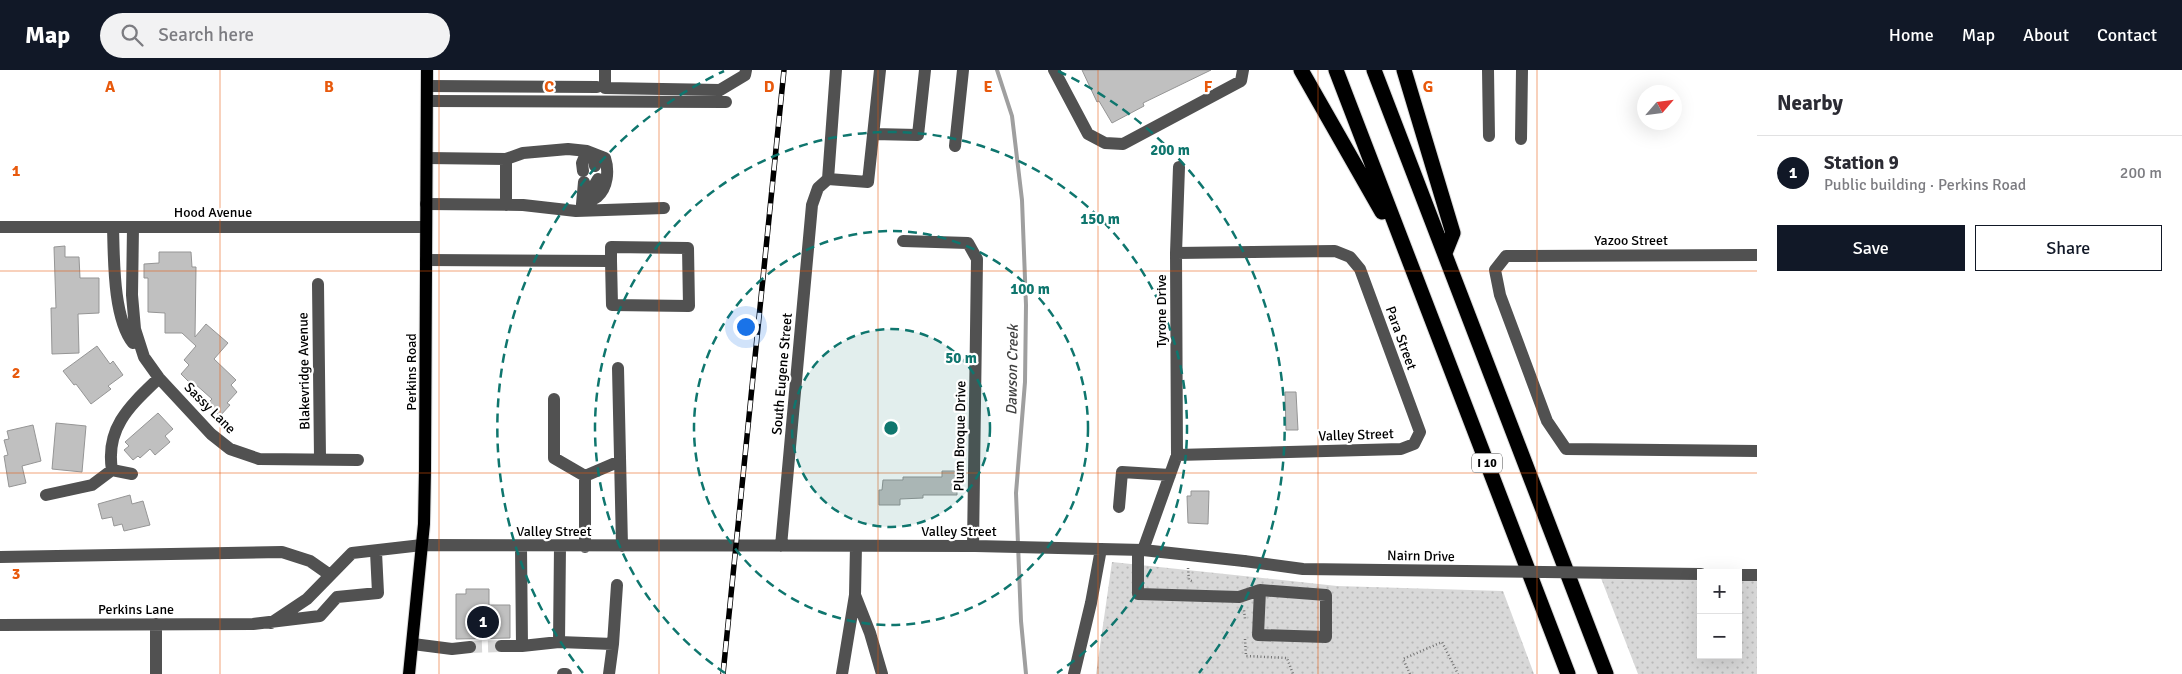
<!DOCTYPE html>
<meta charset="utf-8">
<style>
:root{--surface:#fff;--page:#f2f2f3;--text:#2b2b33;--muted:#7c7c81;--line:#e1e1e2;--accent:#111827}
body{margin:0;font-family:Signika,sans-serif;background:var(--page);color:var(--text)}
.controls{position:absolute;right:15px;bottom:15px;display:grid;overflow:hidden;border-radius:0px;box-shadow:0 5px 20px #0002}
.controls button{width:45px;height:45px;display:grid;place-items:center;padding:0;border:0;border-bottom:1px solid var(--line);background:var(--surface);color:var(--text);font:25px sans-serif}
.compass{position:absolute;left:1637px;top:15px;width:45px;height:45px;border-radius:50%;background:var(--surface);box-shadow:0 5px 20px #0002;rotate:62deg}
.you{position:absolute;left:745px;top:256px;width:18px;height:18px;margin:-12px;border:4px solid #fff;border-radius:50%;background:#1a73e8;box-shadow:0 0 0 8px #1a73e833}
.badge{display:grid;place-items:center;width:32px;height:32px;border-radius:50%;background:var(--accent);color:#fff;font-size:16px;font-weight:700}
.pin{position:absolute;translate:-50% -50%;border:2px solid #fff;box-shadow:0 1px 5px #0006}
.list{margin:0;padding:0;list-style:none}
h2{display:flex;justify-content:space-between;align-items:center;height:65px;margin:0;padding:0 20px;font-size:21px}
h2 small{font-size:16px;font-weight:400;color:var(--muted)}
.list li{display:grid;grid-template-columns:32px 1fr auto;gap:15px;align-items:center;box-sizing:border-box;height:75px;padding:0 20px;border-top:1px solid var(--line)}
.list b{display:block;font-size:19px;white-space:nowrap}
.list p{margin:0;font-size:16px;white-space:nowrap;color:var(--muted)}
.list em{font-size:16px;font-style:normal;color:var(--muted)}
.actions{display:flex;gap:10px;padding:15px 20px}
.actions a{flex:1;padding:11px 0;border:1px solid var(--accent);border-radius:0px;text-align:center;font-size:18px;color:var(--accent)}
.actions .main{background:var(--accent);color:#fff}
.icon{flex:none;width:28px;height:28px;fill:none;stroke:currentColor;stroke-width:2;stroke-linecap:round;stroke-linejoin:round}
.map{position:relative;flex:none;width:1757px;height:604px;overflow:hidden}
header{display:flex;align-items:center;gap:30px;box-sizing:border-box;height:70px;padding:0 25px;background:var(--accent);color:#fff}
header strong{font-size:24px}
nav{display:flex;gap:28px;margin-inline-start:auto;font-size:18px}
.search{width:350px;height:45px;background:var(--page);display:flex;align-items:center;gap:12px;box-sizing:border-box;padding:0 18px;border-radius:28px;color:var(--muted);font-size:19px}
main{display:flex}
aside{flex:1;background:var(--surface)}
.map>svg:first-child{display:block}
.green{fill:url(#green-dots)}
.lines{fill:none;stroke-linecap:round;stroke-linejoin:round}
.stream{stroke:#9f9f9f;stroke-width:4}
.building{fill:#c0c0c0;stroke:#959595}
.minor-tunnel{stroke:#d9d9d9;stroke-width:12;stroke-dasharray:12 6;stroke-linecap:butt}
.major-casing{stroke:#dbdbdb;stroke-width:14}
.highway-casing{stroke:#dbdbdb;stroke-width:17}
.path{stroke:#737373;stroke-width:2.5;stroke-dasharray:1 2.5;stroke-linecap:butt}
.minor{stroke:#515151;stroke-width:12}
.major{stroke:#000;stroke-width:12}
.highway{stroke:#000;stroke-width:15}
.rail-casing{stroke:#000;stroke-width:5.5}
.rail{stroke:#fff;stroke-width:4;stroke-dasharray:11;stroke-linecap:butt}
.minor-bridge{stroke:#515151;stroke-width:12}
.grid{fill:none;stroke:#e8590c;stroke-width:1;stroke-opacity:0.55}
.ring{fill:none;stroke:#0f766e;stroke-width:2.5;stroke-dasharray:9 6}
.labels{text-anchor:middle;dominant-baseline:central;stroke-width:4.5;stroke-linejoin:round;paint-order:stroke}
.shield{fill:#fff;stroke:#4c4c4c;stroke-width:1}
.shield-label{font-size:12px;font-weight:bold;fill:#000}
.street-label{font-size:14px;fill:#000;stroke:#fff}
.water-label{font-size:15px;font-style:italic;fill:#404040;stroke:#fff}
.grid-label{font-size:16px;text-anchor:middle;font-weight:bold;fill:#e8590c;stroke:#fff;stroke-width:4.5;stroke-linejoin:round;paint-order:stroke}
.centre{fill:#0f766e;stroke:#fff;stroke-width:2.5}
.ring-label{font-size:15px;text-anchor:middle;font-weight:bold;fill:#0f766e;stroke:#fff;stroke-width:4.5;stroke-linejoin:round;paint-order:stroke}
</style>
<header>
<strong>Map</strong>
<div class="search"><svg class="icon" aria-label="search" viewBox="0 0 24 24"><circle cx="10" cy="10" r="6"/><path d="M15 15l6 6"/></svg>Search here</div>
<nav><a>Home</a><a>Map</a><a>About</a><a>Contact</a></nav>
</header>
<main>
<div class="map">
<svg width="1757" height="604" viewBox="0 0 1757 604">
<defs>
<pattern id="green-dots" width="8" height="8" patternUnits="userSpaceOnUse" patternTransform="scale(1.25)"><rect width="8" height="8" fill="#d8d8d8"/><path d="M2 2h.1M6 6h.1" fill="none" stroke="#b8b8b8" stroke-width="1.8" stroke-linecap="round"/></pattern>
</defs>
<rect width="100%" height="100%" fill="#fff"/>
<path class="green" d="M1112 492 1337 516 1503 521 1534 604H1096Z
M1599 503 1701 504V585H1738V504H1757V604H1638Z"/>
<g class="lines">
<path class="stream" d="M997 0 1012 46 1022 130 1026 235 1025 312 1016 423 1021 551 1026 604"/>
</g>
<path class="building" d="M1082 0H1211L1143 33 1144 36 1112 53 1099 31 1097 32Z
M65 176V187H79L80 208H99V243L78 244 79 283 52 284 51 238H56L54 177Z
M159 182H191L192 197H196L195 267 206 254 228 273 214 289 236 310 231 315 237 322 227 333 230 335 220 346 207 334 212 329 194 313 192 315 181 304 189 295 184 290 196 276 182 263H165V243L148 242V208H144V194L159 193Z
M97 276 110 294 113 291 123 305 108 316 111 319 91 334 76 314 74 315 63 301Z
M1285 322H1296L1298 360H1286Z
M158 343 173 359 165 366 170 372 155 385 150 379 140 388 138 386 133 390 124 380 129 376 125 372Z
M56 353 86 356 82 402 52 399Z
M33 355 41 391 22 396 26 413 9 417 4 386 8 385 4 370 9 369 7 361Z
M942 401H957V425H923V428L900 429V435H879V420H882L883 410H903V407H942Z
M1191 421H1209L1208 454 1188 453 1187 426H1191Z
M130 425 132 434 143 431 150 455 124 461 122 454 114 456 112 447 102 449 98 434Z
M466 519H489V535H510V568L456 569V524H466Z"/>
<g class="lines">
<path class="minor-tunnel" d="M470 577 501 576"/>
<defs>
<path id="major" d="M409 604 424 454 425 400 427 0"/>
<path id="highway" d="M1301 0 1382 142
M1336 0 1568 604
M1374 0 1606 604
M1404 0 1453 163 1445 183"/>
</defs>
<use href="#major" class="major-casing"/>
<use href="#highway" class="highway-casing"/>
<path class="path" d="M1188 498 1189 510 1194 512
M1241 539 1244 540 1245 549
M1245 569 1246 586 1287 588 1293 604
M1410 604 1403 589 1442 572 1458 604"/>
<path class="minor" d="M605 0V18L720 20 745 5 746 0
M1054 0 1088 64 1105 73 1123 74 1241 11 1243 0
M1488 0 1489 66
M427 16 597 17
M427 31 726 32
M873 64 918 65 925 0
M1521 69 1522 0
M955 76 963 0
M427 88 506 89 523 83 568 79 587 81 593 86 595 96
M828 109 868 112 880 0
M587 128 598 109
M426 134 523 135 576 141 664 138
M582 134C587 132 593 130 597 127 608 118 609 100 605 88L587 81 582 93 583 101
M582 134 584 112
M506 135V89
M0 157H426
M113 157C114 189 113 248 133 273
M133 157 132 225 135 259 144 287 159 308 211 364 230 379 259 389 358 390
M903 171 968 173 977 189 973 476
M1757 185 1506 186 1495 200 1500 225 1547 351 1566 379 1757 381
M426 190 611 191V177L688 178 689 236 612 235 611 191
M318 214 320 388
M618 298 622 476
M554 329V388L585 406
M1177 385 1176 183 1179 97
M112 400C105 357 131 335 159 308
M46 425 92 415 112 400 132 404
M1119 437 1122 402 1170 405
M560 476 559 572 613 574 609 604
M781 476 812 135 818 118 828 109 836 0
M521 477 522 576 559 572
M585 477V406L620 391
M1138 480V524L1239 527 1260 520 1326 525V567L1258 565 1260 520
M1143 480 1244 491
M0 487 282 482 310 491 330 505
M1738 505H1757
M855 525 870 563 882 604
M271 553 307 529 352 483 422 475 975 476 1143 480 1177 385 1401 379 1414 374 1420 362 1360 199 1350 187 1335 181 1176 183
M156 554V604
M0 555 253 554 320 546 337 527 378 523 376 482
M413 574 452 579 470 577
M613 574 617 515
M501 576H522
M563 604H566
M842 604 855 525 856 476
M1074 604 1091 533 1101 479"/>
<use href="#major" class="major"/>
<use href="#highway" class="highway"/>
<defs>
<path id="rail" d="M723 604 784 0"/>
</defs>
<use href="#rail" class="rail-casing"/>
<use href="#rail" class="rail"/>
<path class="minor-bridge" d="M1244 491 1303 499 1701 504"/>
</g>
<path class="grid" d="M220 0V604M439 0V604M659 0V604M878 0V604M1098 0V604M1318 0V604M1537 0V604M0 201H1757M0 403H1757"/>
<circle cx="891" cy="358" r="99" fill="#0f766e" fill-opacity=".12"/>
<g class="ring">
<circle cx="891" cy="358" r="99"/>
<circle cx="891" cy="358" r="197"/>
<path d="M725 603A296 296 0 1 1 1057 603"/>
<path d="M583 603A394 394 0 0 1 724 1M1058 1A394 394 0 0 1 1199 603"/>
</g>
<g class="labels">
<rect class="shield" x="1472" y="383.5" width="30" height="19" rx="4"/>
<g class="shield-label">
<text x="1487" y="393">I 10</text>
</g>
<g class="street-label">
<text x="213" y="142">Hood Avenue</text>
<text x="1631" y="170">Yazoo Street</text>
<text transform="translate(1161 241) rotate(-90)">Tyrone Drive</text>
<text transform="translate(1401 268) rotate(70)">Para Street</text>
<text transform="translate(304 301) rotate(-91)">Blakevridge Avenue</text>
<text transform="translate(411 302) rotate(-90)">Perkins Road</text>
<text transform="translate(782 304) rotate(-85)">South Eugene Street</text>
<text transform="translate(210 338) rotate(45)">Sassy Lane</text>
<text transform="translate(1356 365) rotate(-2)">Valley Street</text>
<text transform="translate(960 366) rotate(-89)">Plum Broque Drive</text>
<text x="554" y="461">Valley Street</text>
<text x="959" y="461">Valley Street</text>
<text transform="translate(1421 486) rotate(1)">Nairn Drive</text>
<text x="136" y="539">Perkins Lane</text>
</g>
<g class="water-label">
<text transform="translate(1012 300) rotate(-89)">Dawson Creek</text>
</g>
</g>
<g class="grid-label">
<text x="110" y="22">A</text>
<text x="329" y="22">B</text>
<text x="549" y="22">C</text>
<text x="769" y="22">D</text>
<text x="988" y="22">E</text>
<text x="1208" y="22">F</text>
<text x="1428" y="22">G</text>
<text x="16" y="106">1</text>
<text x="16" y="308">2</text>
<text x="16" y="509">3</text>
</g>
<circle cx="891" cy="358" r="8" class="centre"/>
<g class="ring-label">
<text x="1170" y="85">200 m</text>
<text x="1100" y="154">150 m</text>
<text x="1030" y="224">100 m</text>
<text x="961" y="293">50 m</text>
</g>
</svg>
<div class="controls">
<button>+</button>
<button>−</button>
</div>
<svg class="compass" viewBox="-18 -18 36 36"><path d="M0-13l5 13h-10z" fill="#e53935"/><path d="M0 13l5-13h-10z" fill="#7c7c81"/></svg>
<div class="you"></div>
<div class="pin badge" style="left:483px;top:552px">1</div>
</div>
<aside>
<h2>Nearby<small></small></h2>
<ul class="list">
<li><span class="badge">1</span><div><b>Station 9</b><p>Public building · Perkins Road</p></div><em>200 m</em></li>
</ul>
<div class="actions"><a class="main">Save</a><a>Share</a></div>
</aside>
</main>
